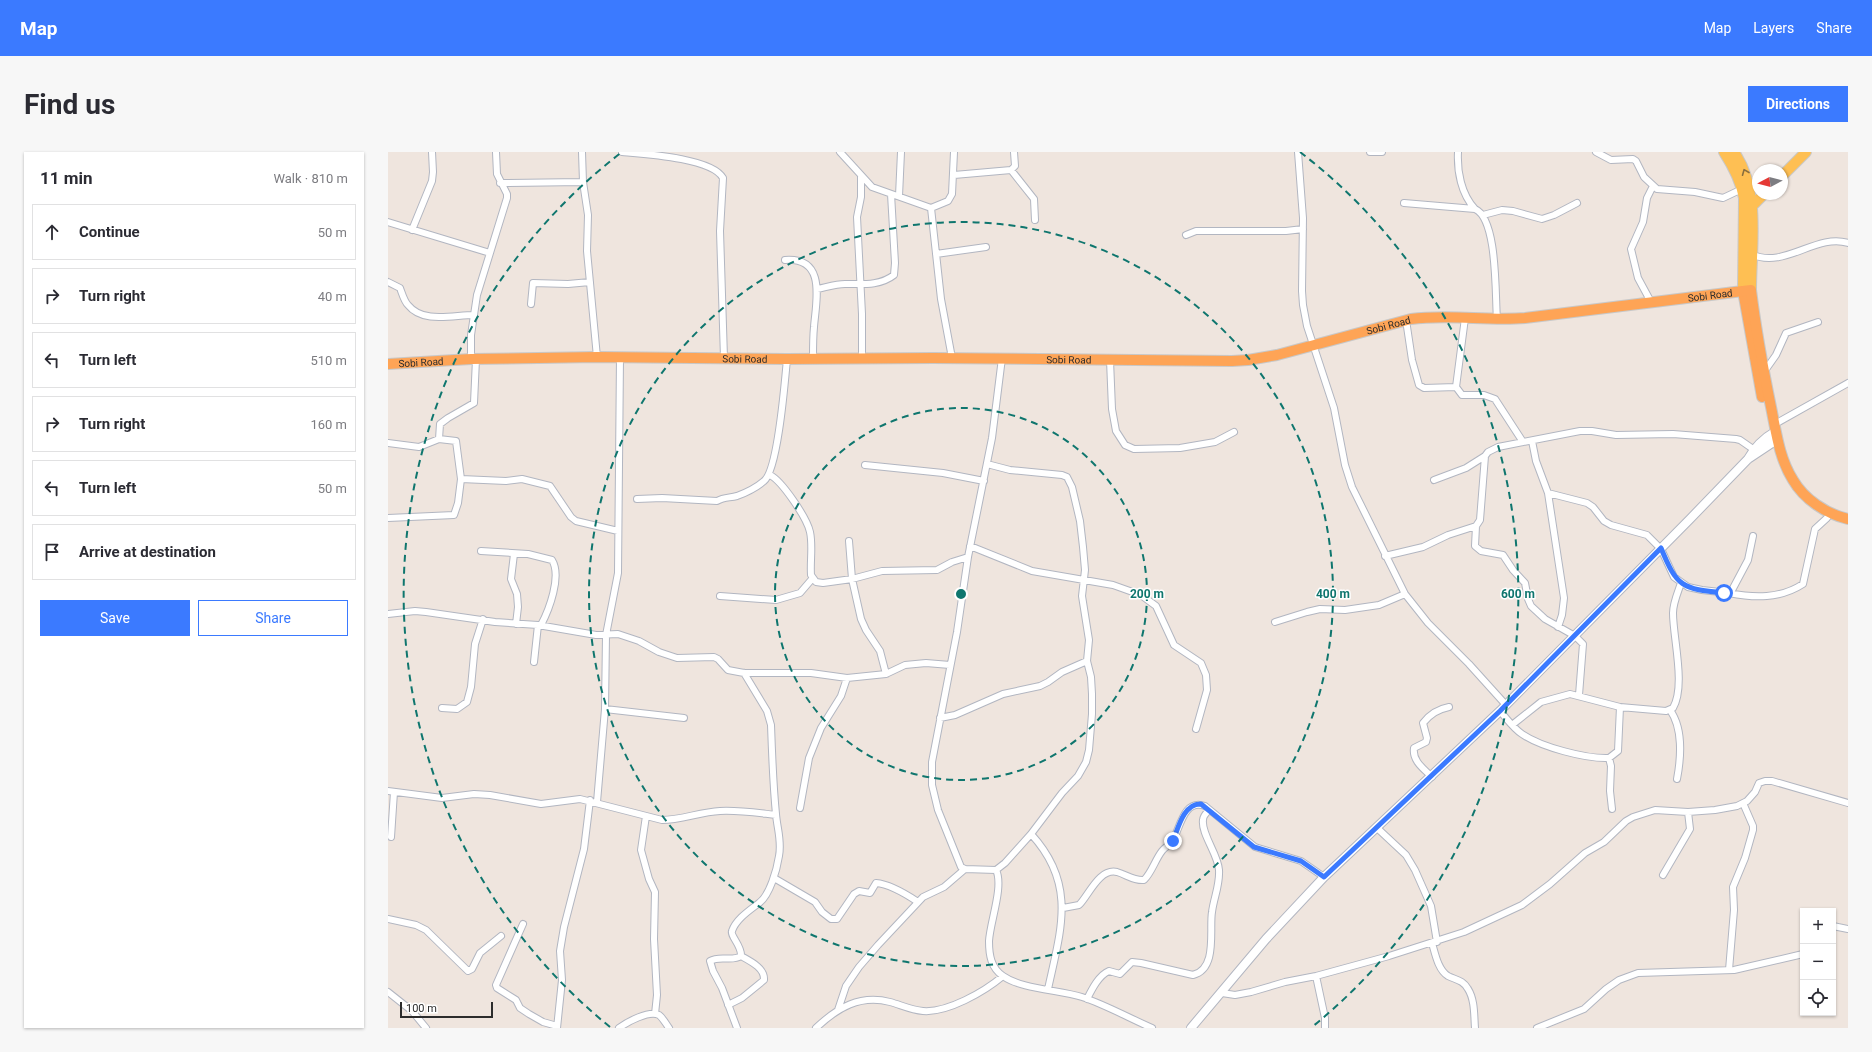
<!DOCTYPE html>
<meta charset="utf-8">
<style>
:root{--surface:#fff;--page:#f7f7f7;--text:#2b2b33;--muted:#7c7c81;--line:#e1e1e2;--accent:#3b7aff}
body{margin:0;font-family:Roboto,sans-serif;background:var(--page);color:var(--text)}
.controls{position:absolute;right:12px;bottom:12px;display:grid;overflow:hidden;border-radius:0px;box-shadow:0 1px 3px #0004}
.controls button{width:36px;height:36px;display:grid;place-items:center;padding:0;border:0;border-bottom:1px solid var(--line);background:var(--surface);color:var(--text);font:20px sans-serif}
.compass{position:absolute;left:1364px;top:12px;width:36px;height:36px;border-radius:50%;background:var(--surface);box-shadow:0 1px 3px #0004;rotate:263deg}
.scale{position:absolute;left:12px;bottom:10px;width:93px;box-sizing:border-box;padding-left:4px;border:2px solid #2c2c2c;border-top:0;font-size:11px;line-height:14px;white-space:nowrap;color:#2c2c2c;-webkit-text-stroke:3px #fff;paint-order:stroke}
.stop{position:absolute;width:12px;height:12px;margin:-9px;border:3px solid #3b7aff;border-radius:50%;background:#fff}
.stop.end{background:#3b7aff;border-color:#fff;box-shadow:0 1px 4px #0008}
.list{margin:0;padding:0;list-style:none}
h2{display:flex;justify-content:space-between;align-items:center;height:52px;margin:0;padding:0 16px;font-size:17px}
h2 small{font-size:13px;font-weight:400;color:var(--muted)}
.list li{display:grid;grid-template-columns:26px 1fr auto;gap:12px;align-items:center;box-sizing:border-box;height:56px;margin:0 8px 8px;padding:0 8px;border:1px solid var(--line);border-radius:0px}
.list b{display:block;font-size:15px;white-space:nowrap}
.list em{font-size:13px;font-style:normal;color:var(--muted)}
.actions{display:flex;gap:8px;padding:12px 16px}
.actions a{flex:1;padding:9px 0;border:1px solid var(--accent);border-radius:0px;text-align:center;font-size:14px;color:var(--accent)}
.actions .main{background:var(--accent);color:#fff}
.icon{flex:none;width:22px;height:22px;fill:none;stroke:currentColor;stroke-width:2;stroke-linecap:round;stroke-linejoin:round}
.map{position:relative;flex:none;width:1460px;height:876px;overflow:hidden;border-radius:0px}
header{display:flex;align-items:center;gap:24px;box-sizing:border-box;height:56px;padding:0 20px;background:var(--accent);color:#fff}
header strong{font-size:19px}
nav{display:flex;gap:22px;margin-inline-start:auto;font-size:14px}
.intro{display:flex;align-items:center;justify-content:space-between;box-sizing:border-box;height:96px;padding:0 24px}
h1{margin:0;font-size:28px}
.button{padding:10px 18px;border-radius:0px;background:var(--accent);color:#fff;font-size:14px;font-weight:700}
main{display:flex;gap:24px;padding:0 24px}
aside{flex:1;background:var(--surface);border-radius:0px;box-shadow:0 1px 3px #0004}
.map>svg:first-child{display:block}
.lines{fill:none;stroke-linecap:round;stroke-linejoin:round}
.minor-casing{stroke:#b2b6c1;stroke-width:8}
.tertiary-casing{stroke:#b2b6c1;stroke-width:10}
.primary-casing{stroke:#c8c8c8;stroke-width:12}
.trunk-casing{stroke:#c8c8c8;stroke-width:12}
.minor{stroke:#fff;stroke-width:6}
.tertiary{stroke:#fff;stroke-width:8}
.primary{stroke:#febf53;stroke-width:10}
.trunk{stroke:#fea456;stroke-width:10}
.oneway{stroke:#8a6e3e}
.route{stroke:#3b7aff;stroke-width:5}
.ring{fill:none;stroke:#0f766e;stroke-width:2;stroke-dasharray:7 5}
.labels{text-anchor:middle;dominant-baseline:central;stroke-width:3;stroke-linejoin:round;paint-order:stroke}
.street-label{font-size:10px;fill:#2c2c2c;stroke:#fff}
.centre{fill:#0f766e;stroke:#fff;stroke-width:2}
.ring-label{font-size:12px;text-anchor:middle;font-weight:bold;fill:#0f766e;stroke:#fff;stroke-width:3;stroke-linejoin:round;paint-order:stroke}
</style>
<header>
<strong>Map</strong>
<nav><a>Map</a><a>Layers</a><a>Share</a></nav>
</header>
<div class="intro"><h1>Find us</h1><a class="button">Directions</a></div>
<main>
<aside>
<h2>11 min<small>Walk · 810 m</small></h2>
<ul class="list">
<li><svg class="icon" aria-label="ahead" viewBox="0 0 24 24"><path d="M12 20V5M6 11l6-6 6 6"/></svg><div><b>Continue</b></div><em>50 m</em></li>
<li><svg class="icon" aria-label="right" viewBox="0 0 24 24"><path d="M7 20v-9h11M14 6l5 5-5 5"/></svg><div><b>Turn right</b></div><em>40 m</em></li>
<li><svg class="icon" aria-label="left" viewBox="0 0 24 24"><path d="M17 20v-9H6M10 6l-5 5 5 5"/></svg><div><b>Turn left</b></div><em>510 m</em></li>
<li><svg class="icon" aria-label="right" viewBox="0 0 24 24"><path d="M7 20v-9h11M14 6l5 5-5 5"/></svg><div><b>Turn right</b></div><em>160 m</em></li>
<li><svg class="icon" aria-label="left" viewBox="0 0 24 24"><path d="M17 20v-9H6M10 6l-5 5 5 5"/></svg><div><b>Turn left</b></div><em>50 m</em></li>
<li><svg class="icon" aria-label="arrive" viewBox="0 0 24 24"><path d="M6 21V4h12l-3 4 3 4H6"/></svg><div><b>Arrive at destination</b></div></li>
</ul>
<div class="actions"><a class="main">Save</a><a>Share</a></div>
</aside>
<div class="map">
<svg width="1460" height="876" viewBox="0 0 1460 876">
<rect width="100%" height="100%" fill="#efe5de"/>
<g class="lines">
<defs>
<path id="minor" d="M194 0 195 30 200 63 199 99 209 205
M234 0C257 2 324 6 335 26L332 79 336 206
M452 0 484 35 543 56 560 49 564 42 566 0
M910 0 915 66 914 139 915 153 919 174 946 256 957 313 964 335 1017 442 1040 471 1081 512 1118 553
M982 0H994
M1070 0C1069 19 1073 42 1087 57
M1208 0 1223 8 1245 7 1248 9 1256 25 1269 37 1307 40 1335 46 1354 37
M623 18 646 47 647 68
M566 23 623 18 627 14 626 0
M473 25V45L469 65 474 162V206
M112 31 195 30
M511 44 513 0
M1016 51 1087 57C1110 67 1107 144 1109 167
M543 56 553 147 564 206
M1095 63 1114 58 1125 59 1154 67 1166 63 1189 51
M0 70 102 101
M24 78 44 29 45 20 44 0
M798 83 808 79H898L915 77
M548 102 598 95
M1363 102C1396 118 1428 81 1460 91
M397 108C439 105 428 149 426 175 425 185 425 196 425 206
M0 130 12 136C14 141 16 149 20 153 35 172 65 163 86 163
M429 137C439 135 448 132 457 132 474 132 492 134 506 123L507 111 503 42
M1263 150 1250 126 1243 97 1255 70 1259 46 1265 34
M143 152 145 131 180 132 202 130
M1018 168 1024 208 1031 233 1036 236 1068 235 1074 243H1096L1107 247 1135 290
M614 206 604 286 580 405 569 480 544 610V633L550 658 573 715 577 717 608 718C616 734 602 770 601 789 601 803 603 816 615 824 633 837 672 838 694 845 718 853 741 866 764 876
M83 207V183L89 143 119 46V42L109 22 108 0
M722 208 724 257 728 279 737 293 746 297 792 296 827 290 846 280
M1376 220 1388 203 1398 181 1430 170
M1068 235 1077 166
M1387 272 1460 231
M51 287 68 289 73 327
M1144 289 1148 309 1160 341 1199 351 1205 355 1216 369 1223 373 1259 383 1273 397 1286 425 1300 435 1314 438 1341 441 1343 440 1360 408 1365 384
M0 291 31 295 51 287 52 272 60 266 86 251 88 207
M599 312 622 318 674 323 679 325 684 335 692 369 695 395 697 418 694 444 701 488 699 509 703 525 704 542V562L701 598 698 610 690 624 674 641 643 682 617 711 608 718
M477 313 555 321 596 329
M382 323C394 329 419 366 422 380 425 394 422 409 423 423L428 430 435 431 464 427 494 419 549 418 564 410 580 405
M1046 328 1078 316 1097 304
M1160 341 1176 446 1174 463 1170 475
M249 347 274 346 329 349C336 345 341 346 349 344 357 341 369 335 376 329 390 318 397 228 399 207
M0 366 66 363 70 351 73 327 118 329 134 327 162 334 183 365 188 369 230 379
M1088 374 1087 394 1093 399 1115 403 1125 418 1137 431 1140 447 1143 454 1157 467 1187 484 1195 492 1191 543
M461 389 464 427 473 467 478 478 492 499 498 522
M582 394 644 419 725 433 753 443 768 454 786 493 813 511 818 523 819 538 808 577
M93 399 140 402 164 408C174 424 161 458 153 473
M126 402 123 427 129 442 130 455 128 472
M997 404 1035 395 1060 383 1088 374 1092 368 1097 304 1100 300 1110 295 1192 279H1204L1228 283 1285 282 1348 287 1352 288 1365 297
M1341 441C1366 446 1392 447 1415 432L1427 377 1439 366
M332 444 388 448 412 441 424 427
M0 462 27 459 38 460 107 470 150 473 208 483 230 482 251 489 271 500 289 506 326 505 330 507 340 518 356 521H423L459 526 498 522 517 513 538 511 562 513
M887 470 919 460 932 457 957 458 991 453 1017 442
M146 510 150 473
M54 556 69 557 79 550 83 535 87 492 95 467
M217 557 296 566
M1282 558C1295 576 1293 606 1289 627
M1112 559C1119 567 1125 576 1134 582 1153 595 1198 607 1221 606L1230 599 1232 555
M552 566 567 563 615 542 652 534 660 530 674 520 699 509
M1124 573 1153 550 1182 542 1232 555 1278 559 1285 556C1298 534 1285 486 1285 461 1285 451 1290 440 1293 431
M1221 606 1223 614 1222 639 1224 657
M1044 625C1036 617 1024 609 1026 596L1038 590 1039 586 1035 571C1042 562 1050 557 1061 555
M0 639 54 646 86 642 102 643 153 652 192 647 274 668C293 668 312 660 332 659 351 658 370 661 388 663
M209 650 217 557 218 483 230 421 232 205
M412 656 421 606 433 576 453 544 459 526
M258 664 253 698 261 727 267 740 266 787 269 843 267 862
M988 675 1018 703 1027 718 1043 754 1049 790
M643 682C689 732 673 777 660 837
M3 685 6 640
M1275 723 1302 677 1300 660
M386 726 427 750 434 760 443 767H449L466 742 471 739 482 741 488 731C502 732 518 742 530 750
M675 756 691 753C701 743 711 716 729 720 739 723 746 729 756 728 764 720 767 708 774 699 777 695 782 693 785 688 792 676 796 646 817 654L867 695 913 709 936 725
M0 767 28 773 38 778 80 819 84 817 92 801 113 784
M135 772 108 833 109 836 128 848 132 856 141 862 155 870 169 874
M1445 774 1460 777
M1044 791C1047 801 1050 818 1060 824 1068 828 1075 828 1080 837 1087 848 1086 864 1087 876
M353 804C354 794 342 784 344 779 348 767 362 758 371 751 382 743 389 717 391 704 394 689 389 676 388 662 385 632 384 602 383 573L379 559 356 521
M1341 818 1346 758 1345 735 1357 706 1365 678V674L1355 651
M928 824 937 866V876
M0 840 24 859 38 876
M834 841 847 843 863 840 897 830 928 824 1001 804 1076 780 1134 753 1162 732 1197 701 1216 690 1238 669 1245 665 1267 658 1300 660 1327 658 1349 654 1359 649 1367 640 1371 631 1377 629H1384L1460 651
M699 847C704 837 711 823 721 819L732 822 744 810 753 811 805 823C830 817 821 777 824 760 826 745 832 733 831 718 830 702 813 682 815 668 815 664 818 661 821 658
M340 853 354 846 376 828C377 816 362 809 353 804
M450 858 458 834 471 815 490 793 535 745 556 735 577 717
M169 876 174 828 172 799 176 775 196 697 202 648
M231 876C239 870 261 858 271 863 275 866 278 872 281 876
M349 876 334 836 325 819 322 809C332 803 344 810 353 804
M428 876C449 856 472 842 502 850 513 853 523 858 535 859 559 861 596 840 615 824
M1149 876 1196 857 1218 837 1231 828 1250 821 1346 818 1415 802"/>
<path id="tertiary" d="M1360 307C1367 294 1376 286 1388 279
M803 876 878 787 936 725 1112 559 1302 367 1360 307 1390 287"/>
<path id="primary" d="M1336 0C1345 14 1353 29 1356 46L1355 139
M1346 0C1373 38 1363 94 1363 138
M1394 24 1418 0
M1361 57 1376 42"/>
<g id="trunk">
<path d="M1355 139 1374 245"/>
<path id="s1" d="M0 212 83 207 209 205 399 207 545 206 844 209 860 208 889 203 1023 167C1061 162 1099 169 1137 166L1363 138C1368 178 1375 216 1383 255 1388 279 1391 306 1405 328 1416 347 1438 362 1460 367"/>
</g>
</defs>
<use href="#minor" class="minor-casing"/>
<use href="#tertiary" class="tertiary-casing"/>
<use href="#primary" class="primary-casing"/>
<use href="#trunk" class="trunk-casing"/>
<use href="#minor" class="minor"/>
<use href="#tertiary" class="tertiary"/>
<use href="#primary" class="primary"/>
<use href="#trunk" class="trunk"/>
</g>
<defs><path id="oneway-chevron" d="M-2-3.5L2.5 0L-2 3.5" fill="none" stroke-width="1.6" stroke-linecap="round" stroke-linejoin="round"/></defs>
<use class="oneway" href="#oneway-chevron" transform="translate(1357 20) rotate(-112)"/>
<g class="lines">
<path class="route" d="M785 689C790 676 796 651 813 652L866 695 913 709 936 725 1112 559 1273 396C1289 435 1294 437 1336 441"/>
</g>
<g class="ring">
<circle cx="573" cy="442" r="186"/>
<circle cx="573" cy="442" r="372"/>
<path d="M222 875A557 557 0 0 1 234 0M912 0A557 557 0 0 1 924 875"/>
</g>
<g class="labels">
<g class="street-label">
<text stroke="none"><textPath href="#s1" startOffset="1329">Sobi Road</textPath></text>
<text stroke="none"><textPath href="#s1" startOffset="1005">Sobi Road</textPath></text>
<text stroke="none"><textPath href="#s1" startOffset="357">Sobi Road</textPath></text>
<text stroke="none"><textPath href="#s1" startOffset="681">Sobi Road</textPath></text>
<text stroke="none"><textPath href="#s1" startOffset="33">Sobi Road</textPath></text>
</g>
</g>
<circle cx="573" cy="442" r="6" class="centre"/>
<g class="ring-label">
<text x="759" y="446">200 m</text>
<text x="945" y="446">400 m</text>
<text x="1130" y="446">600 m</text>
</g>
</svg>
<div class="controls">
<button>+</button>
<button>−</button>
<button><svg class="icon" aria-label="locate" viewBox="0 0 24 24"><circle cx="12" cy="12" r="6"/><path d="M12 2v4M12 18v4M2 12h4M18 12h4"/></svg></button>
</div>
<svg class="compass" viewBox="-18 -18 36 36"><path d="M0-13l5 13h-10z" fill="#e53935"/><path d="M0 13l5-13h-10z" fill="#7c7c81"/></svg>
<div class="scale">100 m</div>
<div class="stop" style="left:1336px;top:441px"></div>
<div class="stop end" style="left:785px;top:689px"></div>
</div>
</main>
